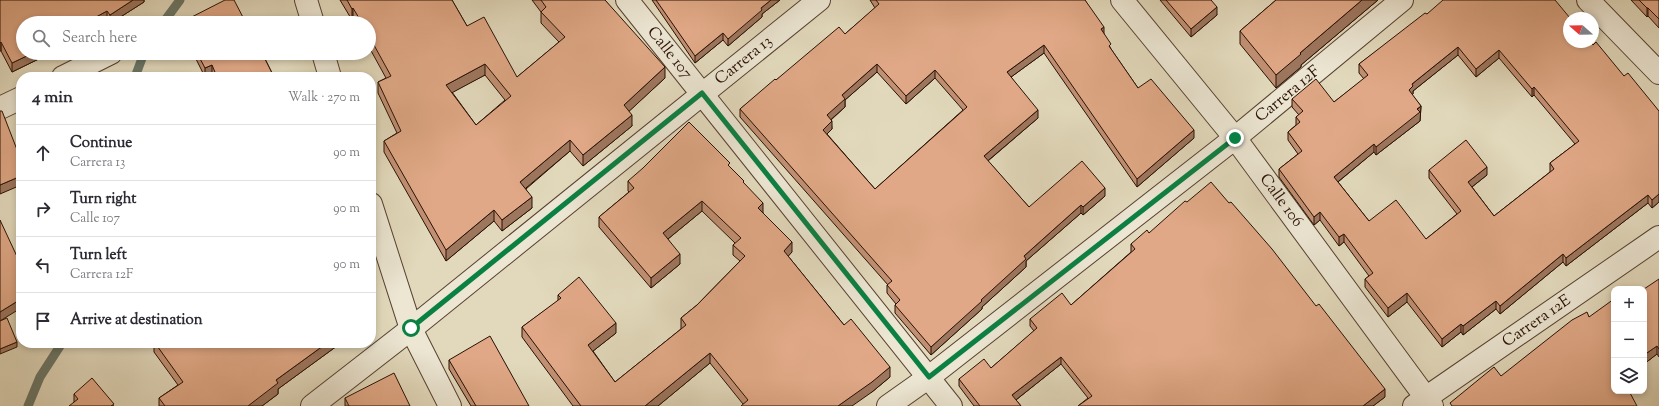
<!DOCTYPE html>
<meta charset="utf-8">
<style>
:root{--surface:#fff;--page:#f7f7f7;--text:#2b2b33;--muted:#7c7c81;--line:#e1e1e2}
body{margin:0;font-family:"Sorts Mill Goudy",serif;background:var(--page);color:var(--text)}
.controls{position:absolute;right:12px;bottom:12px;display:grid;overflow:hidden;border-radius:8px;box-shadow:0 2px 6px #0003}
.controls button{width:36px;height:36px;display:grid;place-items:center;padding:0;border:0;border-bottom:1px solid var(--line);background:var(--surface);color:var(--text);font:20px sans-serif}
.compass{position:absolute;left:1563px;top:12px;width:36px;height:36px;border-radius:50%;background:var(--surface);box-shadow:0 2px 6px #0003;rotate:290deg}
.stop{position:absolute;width:12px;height:12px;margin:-9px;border:3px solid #0b8043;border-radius:50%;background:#fff}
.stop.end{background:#0b8043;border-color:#fff;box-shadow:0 1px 4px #0008}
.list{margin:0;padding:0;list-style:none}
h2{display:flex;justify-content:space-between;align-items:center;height:52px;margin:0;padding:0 16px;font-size:17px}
h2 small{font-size:13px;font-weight:400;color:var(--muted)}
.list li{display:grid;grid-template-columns:26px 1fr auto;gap:12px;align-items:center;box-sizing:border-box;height:56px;padding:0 16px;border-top:1px solid var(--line)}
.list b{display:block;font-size:15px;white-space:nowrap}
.list p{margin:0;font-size:13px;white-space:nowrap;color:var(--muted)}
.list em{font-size:13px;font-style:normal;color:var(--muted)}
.icon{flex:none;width:22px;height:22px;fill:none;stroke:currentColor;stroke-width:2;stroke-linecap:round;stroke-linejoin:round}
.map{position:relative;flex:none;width:1659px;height:406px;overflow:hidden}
.search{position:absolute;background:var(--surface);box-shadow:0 2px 6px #0003;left:16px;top:16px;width:360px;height:44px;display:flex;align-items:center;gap:10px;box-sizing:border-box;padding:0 14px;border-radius:22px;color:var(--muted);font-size:15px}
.panel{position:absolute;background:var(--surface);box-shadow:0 2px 6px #0003;left:16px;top:72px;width:360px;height:276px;border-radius:16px}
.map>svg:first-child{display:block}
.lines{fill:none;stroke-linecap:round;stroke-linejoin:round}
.stream{stroke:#6a7768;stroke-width:9}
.minor-casing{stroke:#574232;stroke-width:24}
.tertiary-casing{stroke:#574232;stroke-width:24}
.minor{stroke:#ece6d3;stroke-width:22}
.tertiary{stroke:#ece6d3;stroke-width:22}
.wall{fill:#c19073;stroke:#291004;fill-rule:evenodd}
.shaded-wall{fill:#9d765e;stroke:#291004}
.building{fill:#e0a886;stroke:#291004;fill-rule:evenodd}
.route{stroke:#0b8043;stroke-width:5}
.labels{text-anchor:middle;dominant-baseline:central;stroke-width:3.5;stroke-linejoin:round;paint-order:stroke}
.street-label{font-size:16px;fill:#291004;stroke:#ece6d3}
</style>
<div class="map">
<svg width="1659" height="406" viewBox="0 0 1659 406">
<rect width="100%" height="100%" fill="#e2d9bc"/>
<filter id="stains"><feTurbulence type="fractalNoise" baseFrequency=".005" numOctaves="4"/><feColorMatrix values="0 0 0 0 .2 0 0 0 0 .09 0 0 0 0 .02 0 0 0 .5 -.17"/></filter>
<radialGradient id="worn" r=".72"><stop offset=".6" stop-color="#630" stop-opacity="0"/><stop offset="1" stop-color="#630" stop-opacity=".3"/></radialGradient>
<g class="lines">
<path class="stream" d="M163 23 180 0
M135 77 144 53
M28 406 40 377 62 343"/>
<defs>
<g id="minor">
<path id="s1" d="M627 0 951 406"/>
<path id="s2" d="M1122 0 1235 138 1432 406"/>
<path d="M1588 0 1659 73"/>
<path d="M63 77 111 53"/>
<path d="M0 108 21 98"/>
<path id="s3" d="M888 406 929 377 1235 138 1402 0"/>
<path id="s4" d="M1414 406 1659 237"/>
</g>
<g id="tertiary">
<path d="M306 0 313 23"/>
<path d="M323 53 330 77"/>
<path d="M371 204 411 329 450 406"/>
<path id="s5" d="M312 406 411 329 819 0"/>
</g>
</defs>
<use href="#minor" class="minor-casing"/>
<use href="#tertiary" class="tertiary-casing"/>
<use href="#minor" class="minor"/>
<use href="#tertiary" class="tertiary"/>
</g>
<path class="wall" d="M0 0H144V2L111 23H109L107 20 102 23H23V53H51L12 72 1 51Z
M340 0H452L467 26 517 77 559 42 541 23V12L532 0H605L665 78 629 111 632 126 583 166 570 151 526 189 532 208 502 231 494 221 446 261 384 152V141L397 133 378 93V82L386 78 369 47V23H356L353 19 352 20ZM485 75 505 100 476 125 452 92Z
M652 0H780L762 14V17L728 46 723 40 695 63Z
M870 0H1085L1104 35 1111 49 1138 88 1194 138 1137 187 1044 53 1011 77 1038 118 988 161 1029 207 1105 196 1083 215 1081 213 1026 261V267L982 307V309L931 355 895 313V305L896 304 887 293V285H888L740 117V109L776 80 845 34 875 8ZM877 72 906 104 935 78 963 110 875 189 827 134 832 129 831 120 845 107V100Z
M1160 0H1211L1217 15 1191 37Z
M1276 0H1378L1301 65V67L1276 88 1240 44V31Z
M1631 0H1659V28L1648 16 1647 17Z
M1427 14 1569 42 1624 76 1659 111V202L1652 208 1648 203 1566 266 1563 262 1500 314 1496 309 1463 335 1461 332 1442 347 1407 302 1388 317 1365 287V279L1369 276 1344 242 1339 246 1320 220 1314 225 1279 177V169L1298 154 1288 140V132L1296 125V117L1299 115 1292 107V99L1334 102 1364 79 1359 73V64ZM1458 55 1476 77 1499 58 1532 97 1534 95 1575 144 1550 163V172L1494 216 1472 187 1487 175 1429 170V178L1457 214 1426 239 1369 221 1338 182 1374 152 1376 155 1420 121 1421 106 1412 95 1413 94V91Z
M193 53H262L274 77H214L212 74 205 77Z
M730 167 744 184 763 213 792 252 788 256 844 325 890 377 872 392 743 404 710 363 658 406H573L522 337V327L558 301V295L616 333 593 351 615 382 681 329V318L697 305 740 261 733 255V245L735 243 702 211 668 239 680 264 651 288 599 227V217L629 192 628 191V181Z
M1149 233 1385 397 1373 406H1078L1088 398 1061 364 1016 400 1021 406H974L959 386V379L991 368 1034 331 1030 326V319L1071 305 1131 252V244Z
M1659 279V357L1657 354 1644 364Z
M154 343H341L278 389V394L262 406H159V398L178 385 154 352Z
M449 360 529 406H471L449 369Z
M74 394 114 406 74 402Z
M345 398 410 406H345Z"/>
<path class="shaded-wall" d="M133 0H144V2L111 23H110V15Z
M771 0H780L762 14V17L728 46V39L761 8Z
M1362 0H1378L1301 65V67L1276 88V75L1300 53Z
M1217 7V15L1191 37V29Z
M353 8V19L352 20V9Z
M1647 8H1648V16L1647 17Z
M107 11V20L102 23H85Z
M1104 27V35L1101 29Z
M723 33V40L695 63V56Z
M1 42V51H0V43Z
M1044 45V53L1007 80V72Z
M1458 47V55L1413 91V94L1409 98V90L1412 84Z
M1499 50V58L1476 77V69Z
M33 53H51L12 72V63Z
M485 64V75L446 96V85Z
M877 64V72L845 100V107L827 123V115L842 95Z
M212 65V74L205 77V68Z
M665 67V78L624 116V105Z
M935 70V78L906 104V96Z
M1534 87V95L1532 97V89Z
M1421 106 1420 121 1376 155V147Z
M1038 110V118L984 164V156Z
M632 115V126L583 166V155Z
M832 121V129L823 138V130Z
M1194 130V138L1137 187V179Z
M570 140V151L520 193V182Z
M1374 144V152L1334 185V177Z
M1487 167V175L1468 190V182Z
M21 176V185L0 194V185Z
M1105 188V196L1083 215V207Z
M1659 194V202L1652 208V200Z
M1648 195V203L1566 266V258Z
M532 197V208L502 231V220Z
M702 201V211L663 243V233Z
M763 203V213L758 218V208Z
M1081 205V213L1026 261V267L982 307V309L931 355V347L981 300 1024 256Z
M494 210V221L446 261V250Z
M1320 212V220L1314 225V217Z
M1344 234V242L1339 246V237Z
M792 242V252L784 261V251Z
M680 254V264L651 288V278Z
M1563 254V262L1500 314V306Z
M1407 293V302L1388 317V308Z
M21 299V308L0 321V312Z
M1496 301V309L1463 335V326Z
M616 323V333L588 355V345Z
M1461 324V332L1442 347V339Z
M17 342V347L0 354V349Z
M327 343H341L278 389V394L262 406H248L276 380Z
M1657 346V354L1644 364V355Z
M710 353V363L658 406H645Z
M1061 357V364L1012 403V395Z
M890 367V377L872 392 852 406H838Z
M1385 389V397L1373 406H1363Z"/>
<path class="building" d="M0 0H133L110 15 107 11 85 23H23V53H33L12 63 1 42 0 43Z
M225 0H234L246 23H182V22Z
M347 0H452L467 26 484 17 517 77 565 37 541 12 546 7 541 0H605L665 67 624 105 632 115 583 155 570 140 520 182 532 197 502 220 494 210 446 250 384 141 401 131 378 82 391 76 369 36V23H362L353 8 352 9ZM485 64 511 96 476 125 446 85Z
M656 0H771L761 8 762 10 728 39 723 33 695 56Z
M876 0H1085L1104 27 1101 29 1111 44 1109 46 1138 88 1151 79 1194 130 1137 179 1044 45 1007 72 1038 110 984 156 1029 207 1082 161 1105 188 1083 207 1081 205 1024 256 1026 259 981 300 982 301 931 347 895 305 900 300 887 285 892 281 740 109 775 79 776 80 839 27 845 34 879 4ZM877 64 906 96 935 70 967 107 875 189 823 130 832 121 827 115 845 99 842 95Z
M1166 0H1211L1217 7 1191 29Z
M1276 0H1362L1300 53 1301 54 1276 75 1240 31Z
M1443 0H1555L1570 18H1569V42H1591L1593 45 1596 42 1624 76 1628 73 1659 111V194L1652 200 1648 195 1566 258 1563 254 1500 306 1496 301 1463 326 1461 324 1442 339 1407 293 1388 308 1365 279 1373 273 1344 234 1339 237 1320 212 1314 217 1279 169 1302 151 1288 132 1300 122 1296 117 1303 111 1292 99 1316 79 1334 102 1368 75 1359 64 1425 13 1427 14ZM1458 47 1476 69 1499 50 1532 89 1534 87 1579 141 1550 163 1554 169 1494 216 1468 182 1487 167 1466 140 1429 170 1461 211 1426 239 1396 200 1369 221 1334 177 1374 144 1376 147 1420 112 1417 109 1421 106 1409 90 1413 86 1412 84Z
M1639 0H1659V19L1648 8H1647Z
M197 53H262L274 77H217L212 65 205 68Z
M285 74 286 77H277Z
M0 111H2L21 160V176L0 185Z
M689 122 730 163 728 165 744 181 743 182 763 203 758 208 792 242 784 251 844 325 851 319 890 367 872 382 838 406H741L748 400 710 353 645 406H581L522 327 561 298 558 295 579 277 616 323 588 345 615 382 686 325 681 318 697 305 745 256 733 245 741 238 702 201 663 233 680 254 651 278 599 217 634 188 628 181 643 168Z
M1211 182 1229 203 1231 202 1272 249 1316 306 1319 304 1385 389 1363 406H1078L1092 396 1061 357 1012 395 1021 406H980L959 379 984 359 991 368 1037 328 1030 319 1062 293 1071 305 1135 249 1131 244 1147 230 1149 233 1185 201 1187 202Z
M0 220 21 265V299L0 312Z
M1659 279V349L1657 346 1644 355V289Z
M1614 299V391H1629L1637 406H1452L1450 403 1494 367 1501 376 1572 320 1587 312 1589 317Z
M7 318 17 342 0 349V321Z
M490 336 529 406H476L449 360Z
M155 343H327L276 380 278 383 248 406H165L159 398 183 382Z
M394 373 410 406H349L345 398Z
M92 378 114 404 111 406H69L78 399 74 394Z"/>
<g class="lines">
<path class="route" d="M411 328 702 93 929 377 1235 138"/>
</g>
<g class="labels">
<g class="street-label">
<text stroke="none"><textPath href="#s1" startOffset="68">Calle 107</textPath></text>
<text stroke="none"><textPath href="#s5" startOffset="553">Carrera 13</textPath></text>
<text stroke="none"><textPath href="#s3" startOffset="507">Carrera 12F</textPath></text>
<text stroke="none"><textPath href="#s2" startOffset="256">Calle 106</textPath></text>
<text stroke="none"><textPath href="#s4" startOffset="149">Carrera 12E</textPath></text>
</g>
</g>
<rect width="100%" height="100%" filter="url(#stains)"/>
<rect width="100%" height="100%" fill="url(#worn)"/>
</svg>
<div class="controls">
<button>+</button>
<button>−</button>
<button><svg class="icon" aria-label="layers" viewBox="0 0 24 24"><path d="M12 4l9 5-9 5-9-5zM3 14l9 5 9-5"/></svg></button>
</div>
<svg class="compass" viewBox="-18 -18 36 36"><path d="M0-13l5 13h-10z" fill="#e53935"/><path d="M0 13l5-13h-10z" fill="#7c7c81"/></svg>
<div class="stop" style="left:411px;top:328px"></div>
<div class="stop end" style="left:1235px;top:138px"></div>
<div class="search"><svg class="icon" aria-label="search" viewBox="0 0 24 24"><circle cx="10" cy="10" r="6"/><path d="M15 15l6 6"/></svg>Search here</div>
<section class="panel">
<h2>4 min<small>Walk · 270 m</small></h2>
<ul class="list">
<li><svg class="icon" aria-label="ahead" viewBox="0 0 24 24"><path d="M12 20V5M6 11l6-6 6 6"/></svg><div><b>Continue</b><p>Carrera 13</p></div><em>90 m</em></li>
<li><svg class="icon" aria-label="right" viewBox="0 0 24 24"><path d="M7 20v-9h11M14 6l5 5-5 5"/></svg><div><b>Turn right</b><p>Calle 107</p></div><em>90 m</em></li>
<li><svg class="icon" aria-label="left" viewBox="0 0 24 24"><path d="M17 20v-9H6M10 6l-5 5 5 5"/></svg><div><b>Turn left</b><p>Carrera 12F</p></div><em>90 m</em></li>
<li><svg class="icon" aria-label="arrive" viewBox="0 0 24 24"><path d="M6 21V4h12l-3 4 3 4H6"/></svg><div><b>Arrive at destination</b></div></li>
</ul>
</section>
</div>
